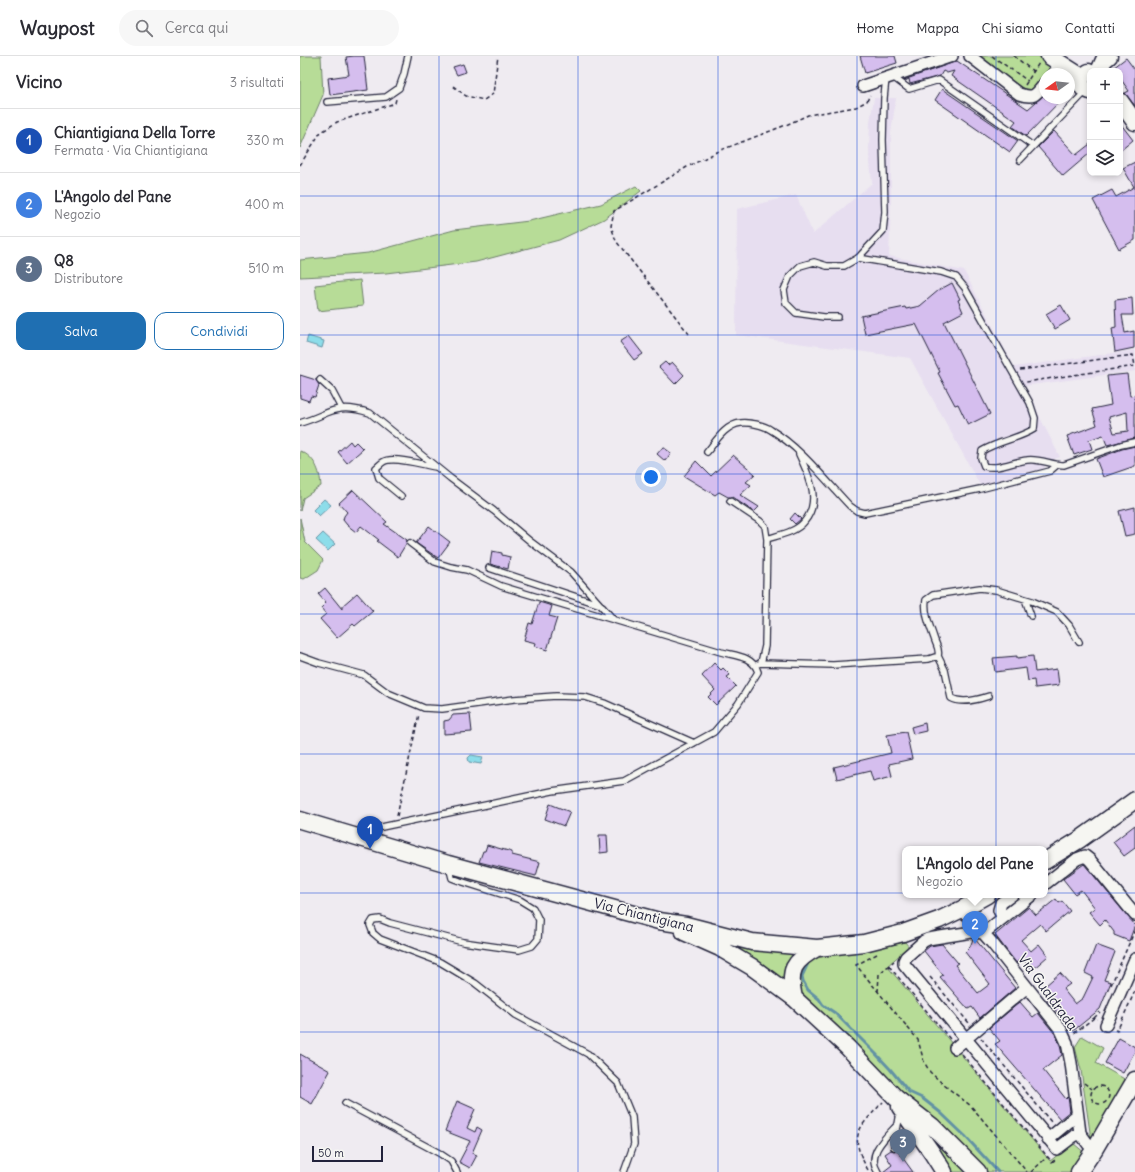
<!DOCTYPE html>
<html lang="it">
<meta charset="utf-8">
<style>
:root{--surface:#fff;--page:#f7f7f7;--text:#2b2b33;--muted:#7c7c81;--line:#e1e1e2;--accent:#1f6fb2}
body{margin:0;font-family:Delius,sans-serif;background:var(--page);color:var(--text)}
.controls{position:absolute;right:12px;top:12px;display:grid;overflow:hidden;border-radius:8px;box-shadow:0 2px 6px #0003}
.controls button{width:36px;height:36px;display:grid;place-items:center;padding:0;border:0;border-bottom:1px solid var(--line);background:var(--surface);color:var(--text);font:20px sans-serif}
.compass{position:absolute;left:739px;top:12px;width:36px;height:36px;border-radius:50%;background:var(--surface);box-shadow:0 2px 6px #0003;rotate:255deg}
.scale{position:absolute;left:12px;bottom:10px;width:71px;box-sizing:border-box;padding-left:4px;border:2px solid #22223b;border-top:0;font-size:11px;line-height:14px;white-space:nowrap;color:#22223b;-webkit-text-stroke:3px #f6f6f2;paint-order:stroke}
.you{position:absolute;left:351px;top:421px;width:14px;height:14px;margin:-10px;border:3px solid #fff;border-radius:50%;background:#1a73e8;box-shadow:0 0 0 6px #1a73e833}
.badge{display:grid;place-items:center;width:26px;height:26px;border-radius:50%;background:var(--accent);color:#fff;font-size:13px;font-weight:700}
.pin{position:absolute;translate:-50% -33px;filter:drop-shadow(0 1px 2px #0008)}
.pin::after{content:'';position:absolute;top:21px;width:14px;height:12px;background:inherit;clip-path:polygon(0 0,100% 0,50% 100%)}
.popup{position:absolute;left:602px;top:790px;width:146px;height:52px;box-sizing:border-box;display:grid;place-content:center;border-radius:8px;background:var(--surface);filter:drop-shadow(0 1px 3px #0005);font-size:13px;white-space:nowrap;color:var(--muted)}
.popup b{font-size:15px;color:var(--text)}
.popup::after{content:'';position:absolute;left:50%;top:100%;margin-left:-8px;border:8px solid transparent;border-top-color:var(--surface)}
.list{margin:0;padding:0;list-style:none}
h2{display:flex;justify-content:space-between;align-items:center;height:52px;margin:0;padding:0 16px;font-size:17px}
h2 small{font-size:13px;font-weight:400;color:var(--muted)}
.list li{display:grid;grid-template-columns:26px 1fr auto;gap:12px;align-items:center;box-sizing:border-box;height:64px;padding:0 16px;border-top:1px solid var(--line)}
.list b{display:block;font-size:15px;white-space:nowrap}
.list p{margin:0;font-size:13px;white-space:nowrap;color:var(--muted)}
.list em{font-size:13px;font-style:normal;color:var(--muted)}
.actions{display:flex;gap:8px;padding:12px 16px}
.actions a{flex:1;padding:9px 0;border:1px solid var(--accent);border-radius:12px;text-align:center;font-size:14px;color:var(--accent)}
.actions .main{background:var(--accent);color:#fff}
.icon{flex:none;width:22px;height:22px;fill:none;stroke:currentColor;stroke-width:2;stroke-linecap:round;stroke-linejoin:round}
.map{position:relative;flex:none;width:835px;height:1116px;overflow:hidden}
header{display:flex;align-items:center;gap:24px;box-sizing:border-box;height:56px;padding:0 20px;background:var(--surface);border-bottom:1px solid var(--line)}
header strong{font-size:19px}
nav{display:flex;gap:22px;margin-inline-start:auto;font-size:14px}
.search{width:280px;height:36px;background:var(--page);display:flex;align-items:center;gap:10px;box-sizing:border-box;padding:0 14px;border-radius:22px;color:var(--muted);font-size:15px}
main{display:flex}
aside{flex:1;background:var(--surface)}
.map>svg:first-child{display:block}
.built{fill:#e7def0}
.green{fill:#b7dc97;stroke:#6c7f69}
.water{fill:#8dddea;stroke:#6292a4}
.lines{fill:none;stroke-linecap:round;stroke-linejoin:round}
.stream{stroke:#6292a4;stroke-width:3}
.building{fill:#d5beee;stroke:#22223b;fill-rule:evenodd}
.lane-casing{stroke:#22223b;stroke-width:8}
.street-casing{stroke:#22223b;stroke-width:14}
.secondary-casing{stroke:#22223b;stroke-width:19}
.path{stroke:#22223b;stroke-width:1.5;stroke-dasharray:4 3;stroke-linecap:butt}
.lane{stroke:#f6f6f2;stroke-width:5.5}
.street{stroke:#f6f6f2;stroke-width:11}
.secondary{stroke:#f6f6f2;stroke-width:16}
.grid{fill:none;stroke:#1d4ed8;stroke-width:1;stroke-opacity:0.55}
.labels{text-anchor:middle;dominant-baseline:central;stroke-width:3;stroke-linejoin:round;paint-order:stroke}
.street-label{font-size:14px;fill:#22223b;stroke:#f6f6f2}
</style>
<header>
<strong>Waypost</strong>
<div class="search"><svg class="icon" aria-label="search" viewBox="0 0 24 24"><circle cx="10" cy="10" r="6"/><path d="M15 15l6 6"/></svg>Cerca qui</div>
<nav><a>Home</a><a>Mappa</a><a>Chi siamo</a><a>Contatti</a></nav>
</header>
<main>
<aside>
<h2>Vicino<small>3 risultati</small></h2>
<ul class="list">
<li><span class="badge" style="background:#1a4fb4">1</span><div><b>Chiantigiana Della Torre</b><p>Fermata · Via Chiantigiana</p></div><em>330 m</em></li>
<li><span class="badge" style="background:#3f7fe0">2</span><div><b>L'Angolo del Pane</b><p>Negozio</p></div><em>400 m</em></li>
<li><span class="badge" style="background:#5c6f8a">3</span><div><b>Q8</b><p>Distributore</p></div><em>510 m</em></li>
</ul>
<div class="actions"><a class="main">Salva</a><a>Condividi</a></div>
</aside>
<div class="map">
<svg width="835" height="1116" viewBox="0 0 835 1116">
<rect width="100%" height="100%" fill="#efebf1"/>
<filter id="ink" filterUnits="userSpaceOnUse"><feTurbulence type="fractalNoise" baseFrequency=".025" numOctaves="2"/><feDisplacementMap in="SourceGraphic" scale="8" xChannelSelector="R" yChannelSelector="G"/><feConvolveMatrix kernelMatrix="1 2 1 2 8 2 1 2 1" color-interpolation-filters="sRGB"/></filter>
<g filter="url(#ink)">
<path class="built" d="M574 42H596L591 77V147L589 200 664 215 714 311 835 294V315L724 330 760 401 747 406 744 412 680 429 610 302 436 279 437 153 496 139 513 178 572 127 569 95 570 66Z"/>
<path class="green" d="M0 0H21L23 39 0 92Z
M677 0H739L755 11 749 18H745V23L734 35 724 33Z
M336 130 341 135 304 163 259 184 176 206 86 217 0 221V204L68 197 154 174 229 165 301 148Z
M60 224 63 250 18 255 15 229Z
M0 395C15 401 20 415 21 430L3 442 0 455Z
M0 462 5 486 23 504 18 514 4 523 0 522Z
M419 881 496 896 488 930Z
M605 886 609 891 587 910 750 1105 773 1087 786 1098 772 1116H688L637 1066 607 1042 521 955 499 936C500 920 498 914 510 903L575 892Z
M782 980 803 992 796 1007 828 1025 791 1083 781 1014 775 991Z
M644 1091 674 1116H649L638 1093Z"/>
<path class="water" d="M8 280 24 285 22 292 6 287Z
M24 443 31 449 19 460 13 454Z
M23 477 35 488 28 495 16 484Z
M171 699 183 701 181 708 169 706 168 702Z"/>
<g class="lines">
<path class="stream" d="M509 905 502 920 503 925 508 934 519 943 523 949 535 957 576 998 590 1013 609 1036 622 1042 641 1057 665 1080 698 1116"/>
</g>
<path class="building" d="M54 0H64L68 34 30 39 28 22 49 19 46 1Z
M560 0H595L597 7 565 17Z
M826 2 835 14V50L825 37 829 35 820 22V15H809Z
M657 5 728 53 745 38V42H763L726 80 712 70 716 65 651 20 654 15 647 17 643 15 640 20 610 28 609 23 605 25 604 24Z
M163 8 166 16 157 19 153 11Z
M642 33 718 85 710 96 635 44Z
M820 67 833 84 820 95Z
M754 75 776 99 790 88V97L763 120 738 91Z
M835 106V184L819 193 793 144 812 134 816 141 834 131 823 112Z
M652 227 660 243 658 244 663 256 644 266 690 358 668 369 658 348 655 349 638 317 640 316 616 268 565 278 561 260 605 251 606 253 620 250 639 234Z
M832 242 833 259H822L825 277 834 275V292L815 296 812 272 816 271 815 244Z
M761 249 770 264 755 273 746 258Z
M329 280 343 298 334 304 320 286Z
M365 306 368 309 372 306 384 319 375 328 359 311Z
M827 318 830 340 835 339V382L807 389 803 379 789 384 792 393 774 399 767 380 797 369 792 353 811 349 807 320ZM827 356 828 375 814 377 809 361Z
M0 319 16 324 19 329 15 341 11 340 9 345 0 342Z
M50 385 53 389 56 386 63 393 47 407 38 396Z
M835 390V410L803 421 796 403 822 393Z
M363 391 371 397 365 405 357 398Z
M433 399 455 418 446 426 451 429 440 439 459 451 454 456 432 441H428L419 436 415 439 384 420 396 405 411 420Z
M53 434 87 466 84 468 107 484 106 488 98 501 77 485 79 484 61 470 56 476 47 469 43 464 44 460 47 456 39 447Z
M835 451V478L825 480 819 455Z
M495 457 501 463 495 468 490 463Z
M129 470 150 486 138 502 116 487Z
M192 495 202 497V499L210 501 208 513 190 508Z
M25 532 42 553V550L57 537 73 555 55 570 53 568 37 582 20 563 26 558 21 552 26 547 18 538Z
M239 546 252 550 249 560 257 562 247 594 235 590 236 587 224 584 229 567 232 568Z
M717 600V602L733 600 735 616 757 613 759 629 735 632 734 624 728 625 726 612 695 616 693 602Z
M414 607 421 614 423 612 430 619 427 621 436 630 416 649 408 641 415 634 402 620Z
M170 658 172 676 144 678V665L149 664 153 659Z
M625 667 626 675 613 678 611 671Z
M606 676 612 703 589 708 592 720 573 725 570 715 537 723 534 711 591 697 587 679Z
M250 748 270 756 264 770 245 763Z
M835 769V792L824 800 813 786Z
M299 779H307L308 796 300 797Z
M187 789 212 796V799L240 806 236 820 179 806 183 795H185Z
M784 808 835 869 829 885 814 879V876L805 864 800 869 789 856 795 852 781 834 775 838 763 823Z
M756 843 759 847 762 845 770 855 746 875 740 868 721 884 731 895 739 888 748 900 732 914 722 902 716 907 695 879 729 851 736 859Z
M673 883H675L715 932 680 962 672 951 668 953 640 921 643 919 624 895 630 890 642 888 658 907 655 909 678 937 690 928 665 896 670 891Z
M796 889 815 896 804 924 811 926 800 953 773 975 747 944 752 940 745 930 760 917 770 928 763 933 775 948 783 942 793 921 785 917Z
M720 946 733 961 738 957 755 978 760 989 762 999 743 1014 766 1043 768 1041 770 1055 760 1063 695 988 700 985 689 972Z
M819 982 835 991V995L823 1017 805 1007Z
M0 998 30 1015 12 1048 0 1041Z
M157 1045 175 1053 167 1072 175 1076 177 1071 182 1074 172 1097 177 1099 170 1112 159 1106 170 1085 145 1075Z
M591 1094 594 1095 597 1094 613 1116H583L592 1109 585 1098Z"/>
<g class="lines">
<defs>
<path id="lane" d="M593 21 609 33 639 24 733 90
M27 46 86 41 99 32 104 18 108 0
M720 104 786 35
M558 202 641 216 656 221 665 232 730 347 735 362 734 373C718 383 698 385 682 395L681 402 684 410C698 414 712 406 727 404 739 402 752 409 764 409L821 389 835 386
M538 261H524L496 257 486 247 484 234 490 220 500 210 514 206 527 210H544L558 202 583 175 585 156 583 84 584 42 586 22
M20 324 32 335 41 352
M0 367C31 358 34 346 70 357L150 422 194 455 231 486 271 516 313 563
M407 396C416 385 425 369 441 367 449 366 464 369 471 374 500 391 527 426 550 450L557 455 565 457 680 433 750 415 757 409
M101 440 79 422 76 412C80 409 83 404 89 404 101 402 124 409 136 411
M430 445 460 465 465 470 467 483 465 590 461 607 458 608
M467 483C479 479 496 476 504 466 522 445 509 420 499 398
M189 512 301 549
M725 543 731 560
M0 600 19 607 64 619 88 637 124 652 142 653 214 643 256 640 285 641 304 647 394 687
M638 600 645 614 651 642C662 648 677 644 689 640
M461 607 533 609 629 603 638 600C640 593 636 589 634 582 630 570 624 557 626 544L633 539 680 532 696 534 732 545 757 556 769 569 779 586
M58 776 252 735 324 725 414 676 438 648 458 616C453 600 436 600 421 596L201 530 167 514 151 511 135 506 110 487
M149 810 152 822 160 825 220 844 233 852 239 864 238 883 232 890 219 894 163 886 90 867 80 863 73 864 70 869 73 877 80 883 140 906 175 927 216 959 288 998 318 1027 332 1061 334 1088 324 1116
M45 1047 139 1097 151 1105 157 1116
M594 1091 600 1057
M578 1116C565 1098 587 1080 598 1068"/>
<path id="street" d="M670 0 719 38C734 43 736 39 745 27
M753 18 761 8
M563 30 652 0
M745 828 777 803 785 800 790 804 835 859
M662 853 692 887 761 974 767 987 771 1007 780 1077 788 1088 794 1094
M703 862 699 854 701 847 712 839
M684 877 672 876 628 883 624 885 606 901 604 905V908L757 1093 774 1080 780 1077
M684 877 732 839
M806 969 835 903
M655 992 727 931
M748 1083 777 1059"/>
<path id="secondary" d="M749 0 782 21
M799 15 804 4 809 0
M789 16 783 20 780 25 783 32 790 35
M820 45 835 66
M0 764 148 808 359 865 386 869 452 886 517 892 564 887 603 877 639 864 662 853 687 839
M745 805 779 784 835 744
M384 876 420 892 452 911 494 942 547 991 596 1042 632 1070 678 1116
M494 942C488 914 493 905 517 892
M600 1051 632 1097 644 1116
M779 1116 794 1094 835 1024"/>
</defs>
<use href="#lane" class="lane-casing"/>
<use href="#street" class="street-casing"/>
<use href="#secondary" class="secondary-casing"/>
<path class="path" d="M692 0 728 25
M714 0 734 16
M725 29 739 7
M153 30 166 40 184 44 193 38 198 0
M0 109 20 77 37 66 95 47 96 43
M389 278 316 185 311 170 314 155 387 111 421 94 486 69 508 59 556 51 567 45 570 39
M720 314 833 299 835 310 726 326
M97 760 119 658
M577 898 556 909 618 984 624 1006 630 1016 644 1029 671 1050 727 1116
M589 910 650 983
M630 921 669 967
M811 929 835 874
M578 936 579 918 594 905
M794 962 800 956
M815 974 817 975 835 935
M774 977 794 962 797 963
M681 982 752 1067
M662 998 752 1106 755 1104
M784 1027 792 1033
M791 1039a9 9 0 1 1 18 0a9 9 0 1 1-18 0Z
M568 1114C548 1078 558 1073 583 1046
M731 1116 747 1101"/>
<use href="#lane" class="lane"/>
<use href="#street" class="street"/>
<use href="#secondary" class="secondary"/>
</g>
</g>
<path class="grid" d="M139 0V1116M278 0V1116M418 0V1116M557 0V1116M696 0V1116M0 140H835M0 279H835M0 418H835M0 558H835M0 698H835M0 837H835M0 976H835"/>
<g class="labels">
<g class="street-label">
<text transform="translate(344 859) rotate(14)">Via Chiantigiana</text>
<text transform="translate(748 936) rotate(54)">Via Gualdrada</text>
</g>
</g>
</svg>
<div class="controls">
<button>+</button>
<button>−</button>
<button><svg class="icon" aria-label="layers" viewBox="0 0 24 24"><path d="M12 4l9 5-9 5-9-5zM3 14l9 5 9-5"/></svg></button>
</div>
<svg class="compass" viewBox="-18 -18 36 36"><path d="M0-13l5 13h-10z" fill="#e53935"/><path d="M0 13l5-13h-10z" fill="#7c7c81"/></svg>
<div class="scale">50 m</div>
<div class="you"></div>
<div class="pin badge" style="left:70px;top:793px;background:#1a4fb4">1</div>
<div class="pin badge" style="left:675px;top:888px;background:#3f7fe0">2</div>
<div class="popup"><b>L'Angolo del Pane</b>Negozio</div>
<div class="pin badge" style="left:603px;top:1106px;background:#5c6f8a">3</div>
</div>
</main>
